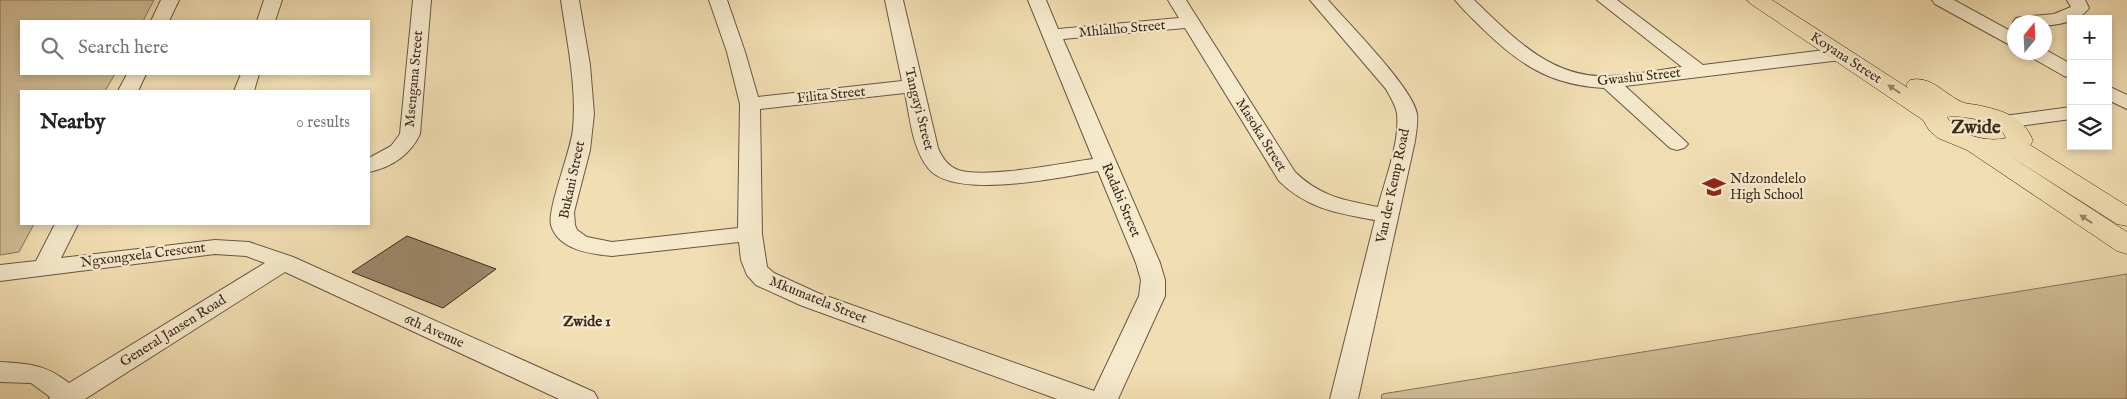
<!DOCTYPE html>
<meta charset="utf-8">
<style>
:root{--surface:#fff;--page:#f2f2f2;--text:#222;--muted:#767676;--line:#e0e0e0}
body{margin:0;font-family:"IM FELL English",serif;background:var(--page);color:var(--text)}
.controls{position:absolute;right:15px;top:15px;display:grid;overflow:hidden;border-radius:0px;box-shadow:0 2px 8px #0003}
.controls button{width:45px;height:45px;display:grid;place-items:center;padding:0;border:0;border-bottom:1px solid var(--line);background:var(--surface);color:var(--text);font:25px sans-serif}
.compass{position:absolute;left:2007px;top:15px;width:45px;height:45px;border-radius:50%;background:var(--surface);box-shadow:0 2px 8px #0003;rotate:18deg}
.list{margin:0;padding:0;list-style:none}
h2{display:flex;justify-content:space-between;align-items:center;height:65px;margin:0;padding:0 20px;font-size:21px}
h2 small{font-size:16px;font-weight:400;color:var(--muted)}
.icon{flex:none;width:28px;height:28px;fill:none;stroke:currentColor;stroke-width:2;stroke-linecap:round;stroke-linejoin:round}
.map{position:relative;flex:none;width:2127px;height:399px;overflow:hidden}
.search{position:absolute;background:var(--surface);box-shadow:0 2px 8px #0003;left:20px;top:20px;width:350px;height:55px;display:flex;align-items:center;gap:12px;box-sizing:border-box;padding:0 18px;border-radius:0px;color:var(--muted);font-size:19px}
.panel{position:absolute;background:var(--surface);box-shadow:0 2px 8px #0003;left:20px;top:90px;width:350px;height:135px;border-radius:0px}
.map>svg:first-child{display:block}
.green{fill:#d2bf99;stroke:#88745c}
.building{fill:#9b876b;stroke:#3d291e}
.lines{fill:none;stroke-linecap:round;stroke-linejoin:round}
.minor-casing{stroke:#6a5643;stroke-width:2}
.major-casing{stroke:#3d291e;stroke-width:1}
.minor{fill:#f6eacd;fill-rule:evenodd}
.major{fill:#f1deb2;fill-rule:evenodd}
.oneway{fill:#978468}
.labels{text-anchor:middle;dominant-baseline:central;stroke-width:4.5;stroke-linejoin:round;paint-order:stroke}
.street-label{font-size:14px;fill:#3d291e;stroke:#f6eacd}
.poi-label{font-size:14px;fill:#3d291e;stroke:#f6eacd;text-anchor:start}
.neighbourhood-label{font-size:15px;font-weight:bold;fill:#3d291e;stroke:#f6eacd}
.district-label{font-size:19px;font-weight:bold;fill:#3d291e;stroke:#f6eacd}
</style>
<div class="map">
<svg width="2127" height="399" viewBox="0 0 2127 399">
<rect width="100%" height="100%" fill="#f1deb2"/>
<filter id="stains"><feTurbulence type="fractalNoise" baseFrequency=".004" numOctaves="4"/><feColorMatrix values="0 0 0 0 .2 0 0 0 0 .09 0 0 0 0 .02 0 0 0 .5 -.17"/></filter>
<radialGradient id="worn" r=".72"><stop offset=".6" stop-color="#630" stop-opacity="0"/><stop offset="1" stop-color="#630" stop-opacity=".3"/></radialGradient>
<path class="green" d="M0 0H154L143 21H21V74H115L105 91H21V224H34L19 252 0 255Z
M2127 274V399H1381L1382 394Z"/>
<path class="building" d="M407 236 496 269 443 308 352 272Z"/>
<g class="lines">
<defs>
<path id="minor" d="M161 0H179L169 21H151Z
M264 0H282L275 21H257Z
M413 0H431L420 134C410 155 392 167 369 172V158L391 146 400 134Z
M561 0H579L590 65 594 114 590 150 574 212 575 225 577 230 587 237 612 242 738 228 740 104 727 52 709 0H727L745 52 758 97 902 81 885 0H903L938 148C942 158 948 166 958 170 986 179 1062 163 1093 159L1028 0H1046L1058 29 1179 18 1168 0H1186L1295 172C1321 197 1344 200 1378 207 1385 180 1400 142 1397 114 1396 105 1390 97 1386 89L1310 0H1328C1348 23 1413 88 1417 114 1418 123 1416 133 1415 141L1358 399H1330L1375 220C1337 213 1308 209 1279 181L1185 28 1063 39 1160 263 1165 280V296L1118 399H1057L800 305 756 285 747 275 741 260 739 242 612 256C591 254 558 250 551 225 547 209 571 151 573 129 577 86 567 42 561 0ZM905 93C910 118 912 147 928 168 954 201 1061 177 1098 171L1136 263 1141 280 1139 296 1094 391 818 293 774 273 767 267 762 234 760 109Z
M1455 0H1474C1513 37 1551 79 1610 76 1634 75 1658 70 1682 67L1597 0H1617L1703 65 1841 48 1848 50 1850 54 1848 58 1841 60 1625 86 1684 140 1688 144 1684 148 1677 150 1670 148 1604 88C1550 85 1520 65 1482 28 1473 19 1463 10 1455 0Z
M1932 0H1954L2014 33V45L2008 44 1935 4Z
M2067 0H2085L2089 8C2079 22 2061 24 2044 26V22H2014V24L2013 22 2016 18 2022 17 2054 14 2071 7Z
M2044 49 2071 64V78L2064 76 2029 56 2027 52H2044Z
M127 74H146L138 91H118Z
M241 74H259L254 91H234Z
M2108 86 2127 95V109L2108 100Z
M2071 107V119L2004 128 1997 126 1994 122 1997 118 2004 116Z
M55 224H78L61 258 215 240 249 242 293 257 594 392 598 399H559L285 272 85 399H49L50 397 31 383 0 382V362C29 364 45 364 69 383L265 263 246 256 215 254 0 281V265L36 261Z"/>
<path id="major" d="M1747 0H1772L1908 88 1906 85 1910 80C1931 75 1944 94 1962 102 1966 104 1972 104 1977 105 2001 110 2024 116 2033 141L2030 145 2127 206V226L2117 224 2007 154 2127 232V254L2117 251 1967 150 1938 138 1929 130 1923 120 1751 4ZM1954 116C1970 118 1999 120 2006 138 1988 143 1956 135 1947 117Z"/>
</defs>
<use href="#minor" class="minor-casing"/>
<use href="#major" class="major-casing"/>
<use href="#minor" class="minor"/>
<use href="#major" class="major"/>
</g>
<defs><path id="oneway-solid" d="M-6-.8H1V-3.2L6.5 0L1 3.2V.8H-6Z" transform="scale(1.25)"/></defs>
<g class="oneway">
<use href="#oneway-solid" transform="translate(1894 89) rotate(-146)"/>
<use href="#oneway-solid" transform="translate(2086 219) rotate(-146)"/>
</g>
<defs>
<symbol id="school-bare" viewBox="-9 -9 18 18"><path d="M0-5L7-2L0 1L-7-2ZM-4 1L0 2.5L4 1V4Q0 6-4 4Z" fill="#8f2418" stroke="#f6eacd" stroke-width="2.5" paint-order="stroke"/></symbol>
</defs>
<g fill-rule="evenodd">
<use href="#school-bare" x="1698" y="171" width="32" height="32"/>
</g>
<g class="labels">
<g class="street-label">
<text transform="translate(1122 29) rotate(-5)">Mhlalho Street</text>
<text transform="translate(1846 58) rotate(33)">Koyana Street</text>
<text transform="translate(1639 77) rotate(-6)">Gwashu Street</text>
<text transform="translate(414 79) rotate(-85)">Msengana Street</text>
<text transform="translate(831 95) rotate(-6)">Filita Street</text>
<text transform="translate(919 109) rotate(76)">Tangayi Street</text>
<text transform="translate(1261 135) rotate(58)">Masoka Street</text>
<text transform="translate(572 180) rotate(-78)">Bukani Street</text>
<text transform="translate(1393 186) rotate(-78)">Van der Kemp Road</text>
<text transform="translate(1121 200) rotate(67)">Radabi Street</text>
<text transform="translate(143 255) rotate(-7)">Ngxongxela Crescent</text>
<text transform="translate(818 300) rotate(22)">Mkumatela Street</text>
<text transform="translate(173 331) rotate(-32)">General Jansen Road</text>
<text transform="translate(434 331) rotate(24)">6th Avenue</text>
</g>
<g class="poi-label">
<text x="1730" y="179">Ndzondelelo<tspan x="1730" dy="16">High School</tspan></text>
</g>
<g class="neighbourhood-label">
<text x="587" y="321">Zwide 1</text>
</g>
<g class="district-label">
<text x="1976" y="128">Zwide</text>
</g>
</g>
<rect width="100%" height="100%" filter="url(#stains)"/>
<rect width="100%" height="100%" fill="url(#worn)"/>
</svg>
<div class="controls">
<button>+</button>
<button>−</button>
<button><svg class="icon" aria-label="layers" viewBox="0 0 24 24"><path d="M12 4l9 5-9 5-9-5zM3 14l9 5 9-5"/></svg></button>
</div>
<svg class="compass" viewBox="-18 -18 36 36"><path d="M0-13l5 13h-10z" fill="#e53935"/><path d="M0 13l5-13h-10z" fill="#767676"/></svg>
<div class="search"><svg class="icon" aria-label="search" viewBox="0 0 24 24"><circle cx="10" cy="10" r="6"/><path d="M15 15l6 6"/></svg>Search here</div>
<section class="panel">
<h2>Nearby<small>0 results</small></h2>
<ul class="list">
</ul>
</section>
</div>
